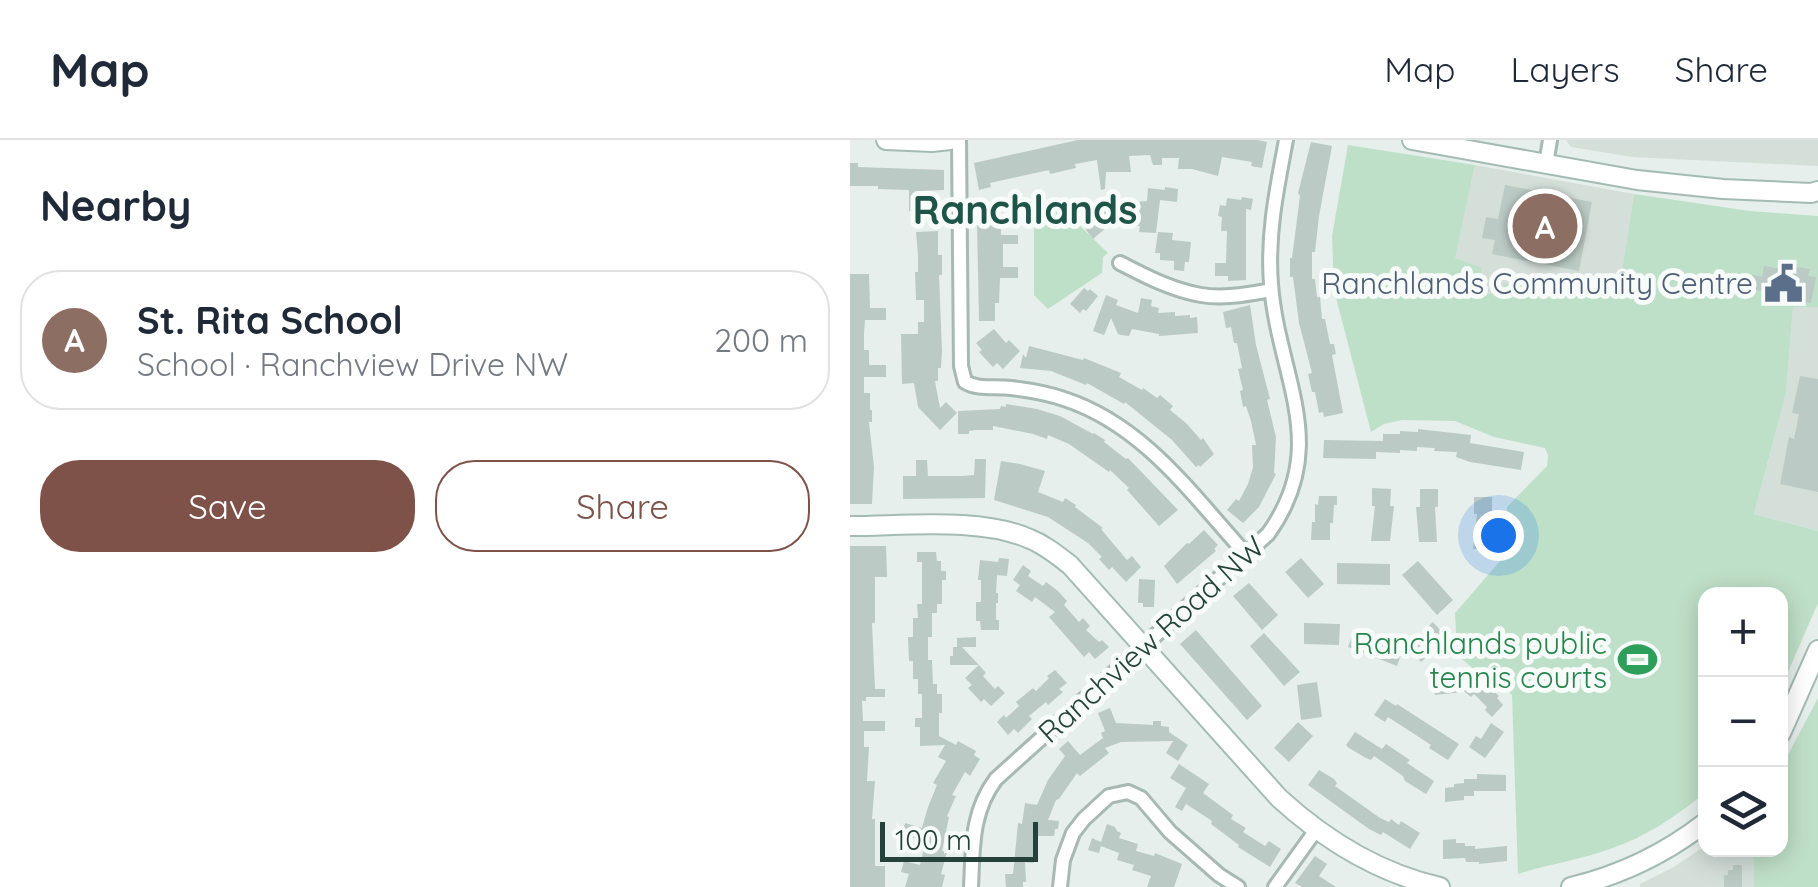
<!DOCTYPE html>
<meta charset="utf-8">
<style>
:root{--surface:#fff;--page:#f2f2f3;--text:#1f2937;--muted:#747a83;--line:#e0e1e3;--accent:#7f5249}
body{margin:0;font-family:Quicksand,sans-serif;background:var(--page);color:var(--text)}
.controls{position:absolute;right:30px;bottom:30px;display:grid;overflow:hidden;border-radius:20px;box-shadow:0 5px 25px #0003}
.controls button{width:90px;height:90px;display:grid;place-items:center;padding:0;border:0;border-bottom:2px solid var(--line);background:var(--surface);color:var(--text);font:50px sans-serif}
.scale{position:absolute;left:30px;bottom:25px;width:158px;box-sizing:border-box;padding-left:10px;border:5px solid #24423a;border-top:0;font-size:28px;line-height:35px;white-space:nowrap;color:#24423a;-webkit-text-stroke:8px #f7fbf9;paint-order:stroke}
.you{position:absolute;left:648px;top:395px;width:35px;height:35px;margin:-25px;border:8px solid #fff;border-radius:50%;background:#1a73e8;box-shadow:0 0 0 15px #1a73e833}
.badge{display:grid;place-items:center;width:65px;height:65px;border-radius:50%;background:var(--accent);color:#fff;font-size:32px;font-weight:700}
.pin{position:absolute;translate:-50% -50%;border:5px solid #fff;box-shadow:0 2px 10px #0006}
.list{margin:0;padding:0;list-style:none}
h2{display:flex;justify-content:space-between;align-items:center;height:130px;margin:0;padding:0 40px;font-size:42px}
h2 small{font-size:32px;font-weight:400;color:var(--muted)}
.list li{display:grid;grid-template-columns:65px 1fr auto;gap:30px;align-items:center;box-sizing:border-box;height:140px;margin:0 20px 20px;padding:0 20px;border:2px solid var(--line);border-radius:40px}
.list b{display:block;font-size:38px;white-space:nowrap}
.list p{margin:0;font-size:32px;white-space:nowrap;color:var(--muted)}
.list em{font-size:32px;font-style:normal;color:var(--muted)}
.actions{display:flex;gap:20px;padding:30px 40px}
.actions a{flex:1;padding:22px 0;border:2px solid var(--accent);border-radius:40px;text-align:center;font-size:35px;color:var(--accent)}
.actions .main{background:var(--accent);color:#fff}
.icon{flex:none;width:55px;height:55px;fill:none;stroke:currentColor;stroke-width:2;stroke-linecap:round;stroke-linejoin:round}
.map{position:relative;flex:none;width:968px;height:747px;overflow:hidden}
header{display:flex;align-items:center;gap:60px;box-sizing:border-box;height:140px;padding:0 50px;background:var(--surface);border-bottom:2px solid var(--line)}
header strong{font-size:48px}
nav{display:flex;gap:55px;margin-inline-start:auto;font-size:35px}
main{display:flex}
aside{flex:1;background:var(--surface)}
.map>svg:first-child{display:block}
.built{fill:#d4dfda}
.green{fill:#bfe0c8}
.building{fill:#bbcac4}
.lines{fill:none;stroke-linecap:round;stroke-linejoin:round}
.street-casing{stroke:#a8b8b2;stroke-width:18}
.secondary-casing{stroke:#a4bbb3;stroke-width:22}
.street{stroke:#fff;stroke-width:12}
.secondary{stroke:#fff;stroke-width:18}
.labels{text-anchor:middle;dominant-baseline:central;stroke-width:10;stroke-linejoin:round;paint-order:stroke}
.service-label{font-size:30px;fill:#4e5e75;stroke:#f7fbf9;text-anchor:end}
.street-label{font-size:30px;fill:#24423a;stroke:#f7fbf9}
.leisure-label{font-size:30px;fill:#27864d;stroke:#f7fbf9;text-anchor:end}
.district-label{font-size:40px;font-weight:bold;fill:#1f5548;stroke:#f7fbf9}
</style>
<header>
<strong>Map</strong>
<nav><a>Map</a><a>Layers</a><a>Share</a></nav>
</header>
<main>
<aside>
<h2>Nearby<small></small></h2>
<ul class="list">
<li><span class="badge" style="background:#8d6e63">A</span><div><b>St. Rita School</b><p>School · Ranchview Drive NW</p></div><em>200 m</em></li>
</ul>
<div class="actions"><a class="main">Save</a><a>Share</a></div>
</aside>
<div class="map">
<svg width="968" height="747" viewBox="0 0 968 747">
<rect width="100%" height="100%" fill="#e6efeb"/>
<path class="built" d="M716 0H968V26L782 17 721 7Z
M625 25 784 54 768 157 672 136 639 154 599 143Z
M943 166 968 167V391L904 374 936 253Z
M855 706 856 710H903L904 747H790V744L822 728Z"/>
<path class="green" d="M498 5 625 25 605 118 632 128 627 150 639 154 672 135 768 156 784 54 900 71 968 76V167H943L936 253 904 374 968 391V463L931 548V454H856L855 653C826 676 796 697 760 709 730 720 699 724 668 734L662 555 642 536 624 529 607 515 605 473 657 413V367L697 326 698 315 695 308 644 297 605 281 552 280 534 284 521 292 484 150 482 96Z
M202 59 258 113 253 117 252 133 198 169 184 155V65Z
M968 558V747H904L903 710H931V628Z"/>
<path class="building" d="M228 0H407L417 2 412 28 401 26 402 22 372 17 368 36 342 29H328L329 18H312V25H303L300 15 279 16 281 32H256L255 49 251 50 247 20 225 24 226 28 200 34 199 30 140 43 141 47 129 50 124 23Z
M461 2 482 6 469 76 465 112H462V139H465L467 157H470L472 179H475L480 204H484L486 214 482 215 493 273 474 277 473 272 469 273 465 252H462L458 234 462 233 449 183 443 137H440V118H442L450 56 448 53Z
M0 23H8V27L94 30V50L70 51V71H59V50L28 49V46H0Z
M655 45 742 62 729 131 642 114 645 100 632 98 636 77 648 79Z
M315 47 328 49 327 62 310 60 306 93 289 92 290 86H272V84L258 86 243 99 233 86 236 84 232 78 249 65 297 61 298 48 315 50Z
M392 57 403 59 401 70 396 69V140L378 141V136H365V123H376L377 91H371L372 77 368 76 370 65 376 66 377 58 391 60Z
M131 78H151V95H168V104H153V127H168V138H150L149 163H145V181H129L127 83H131Z
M88 91V115H92V135H89L92 211 91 228H88V241H85L90 268 96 262 107 273 90 290 68 267 64 243 52 244 51 194H68V182H74V160H66L65 132H68V115L66 92Z
M308 92 323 93 322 100 341 102 339 122H335L334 131 324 130V121L310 120V113H305Z
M933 125 960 129 958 136 966 137 961 163 940 160 941 156 899 149 902 135 912 137 914 126 932 129Z
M0 134H19L20 168H36V180H15L14 193V210H19V225H36V237H14V253H20V270H22V282H19L24 327 22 364H0Z
M234 148 238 151 240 149 248 156 236 171 233 169 230 173 220 164Z
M256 155 268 160 266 165 288 173 291 158 302 160 301 166 309 168 308 173 325 172V176L340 175V178L347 177 348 193 309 196V194L282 189 279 196 271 195 268 194 261 178 254 195 243 191Z
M400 165 406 205 420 259 417 260 426 297 424 333 426 334 409 367 393 383 377 370 386 359 389 361 398 344 403 327 402 305H406L401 281 396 266 393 267 390 251 393 250 388 229 392 228 387 203H384L381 187 376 188 373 172Z
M144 189 156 203 159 200 170 211 153 229 147 223 143 227 129 212 132 210 126 203Z
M179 206 233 220 234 218 271 233 269 237 292 250 293 248 307 258 310 255 323 266 320 270 337 284 351 300 353 298 364 314 350 327 349 325 346 327 322 300 275 262 274 264 237 243 236 245 201 231 170 228 173 214 176 218Z
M950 236 968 239V352L930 344 939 297 944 299 949 274 942 273Z
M156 264 187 269 210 276 243 294 244 293 255 300 254 302 276 319 278 318 328 370 309 386 277 350 279 348 260 330 259 332 219 304 198 295 197 299 183 294 143 286V290H126L119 291V294H108V271L150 269 151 266 156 267Z
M568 289 621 295 620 303 674 312 671 330 620 322 606 317 607 312 584 311 585 308 567 307V311L550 310V313L526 312V319L473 318 474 300 533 301V294H550V291L568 292Z
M125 319H136L135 358 53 359V336H66V320H77L78 336H112L124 335Z
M151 321 170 324 195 331 188 352 213 362 215 358 226 365 225 367 253 388 251 389 277 420 282 416 291 427 276 442 262 427 259 430 249 419 252 417 238 403 198 377 144 360Z
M522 348 541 349 540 366H544L540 401H521L525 366H522Z
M570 349H588V367H585L587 402H569L566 367H570Z
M469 356H487V365H484L483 383H480V400H461L462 382H465V364L468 365Z
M624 357H642V374H645L642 409H623L627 374H624Z
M354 390 368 405 364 409 366 411 327 444 314 426 337 403 339 404Z
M0 406H36L37 437H25V483H22L25 549H35V557H16V561H12L13 581H35V591H14V607H19L17 641H25L22 679H25V726H35V747H0Z
M67 412H86L87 421H91V431H96V440H92V464H87V473H82V497H78V520H82L83 544H87V554H92V573H89V596L106 605 108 601 126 611 124 615 130 619 120 636 115 632 102 655 106 656 97 676 99 677 92 711 97 712 91 734 95 735 92 747H55L59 734 51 732 54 721 70 725 75 704 71 703V700L52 695 55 683 72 688 78 667 87 645 83 643 96 621 88 617 95 605 70 606V587H65V578H72V554H68V539H63V521H59L58 497H63V478H68L67 464H72V422H67Z
M149 418 159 419 157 436 147 435 146 453H148V463H146V480H149V490H131L130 481H126V462H131V440H128L130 420 148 422Z
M451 418 474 444 458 458 435 432Z
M568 421 603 460 587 475 552 435Z
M487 423 540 424V445L487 444Z
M173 425 181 431 178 436 193 446 196 442 208 451 217 461 214 465 229 482 233 478 240 486 236 490 249 502 252 500 259 507 245 519 239 512 234 517 199 477 205 472 185 457 182 462 166 451 170 445 163 440Z
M289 439 305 440 304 467H293V463H288Z
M399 443 428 475 412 490 383 456Z
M583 482 597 498 571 522 558 506Z
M454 483 490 484 489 505 454 504Z
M505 488 554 506 547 526 498 507Z
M346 490 412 566 397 580 330 504Z
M414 493 450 532 434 546 400 506Z
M126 497V507H112L129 525H100V516H103V507H107V498Z
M129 525 136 533 133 536 145 549 148 546 155 553 141 566 134 559 131 562 118 548 122 545 115 538Z
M205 530 217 543 209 549 213 552 198 565 196 562 179 576 182 579 168 593 164 589 158 595 147 582 154 575 156 578 169 566 166 562 183 548 186 551 199 538 197 536Z
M611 535 613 552 585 555 583 540Z
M626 538 633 545 635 542 649 556 647 558 653 565 642 577 635 570 637 567 624 554 621 557 614 551Z
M467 542 472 577 451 580 447 545Z
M535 559 546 566 547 564 609 604 598 620 579 608 581 605 538 577 535 582 524 575Z
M260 568 266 583 303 585V581H311V586L319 587V592L338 605 328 621 316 613 323 601 271 602 255 608 259 613 230 636 227 633 209 659 206 660 198 680 209 681 208 689H205L204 696H186L184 723 175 722 176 742H173V747H156L155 734H163L168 683 172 684 175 663 187 665 198 640 215 616 209 609 218 601 230 615 253 598 251 593 255 591 248 573Z
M448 582 463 596 439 622 424 608Z
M641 583 654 592 635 618 619 607 626 596 631 599Z
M505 592 532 609 536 604 560 620 557 623 584 641 576 654 555 641 553 636 524 616 521 620 516 618 499 608 496 605Z
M329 624 359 644 353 653 383 675 381 679 396 688 393 692 415 706 419 701 431 709 420 727 388 707 389 705 361 684 362 681 336 664 332 671 325 667 336 648 320 638Z
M469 630 484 639 487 643 485 646 530 678 539 682 541 679 549 685 551 681 570 693 560 709 533 692 531 695 519 689 458 645Z
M627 634 656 635V651H624V656H614V660L595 662V648L604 647V644L614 643V639H627Z
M257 684 265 687 267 691 271 693 269 698 288 704 286 711 304 716 305 713 332 724 324 747H297L301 736 282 730 284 725 267 720 269 713 251 706 249 713 238 710 242 698 251 702Z
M606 699V703H615V706H625V709L657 706V721L629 724V722H616L615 718 593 719V700Z
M465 716 477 724 469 736 486 747H452L445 743Z
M883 725H892V747H874V735H878V730H883Z"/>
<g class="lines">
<defs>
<path id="street" d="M109 0 111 226 115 242C129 250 144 246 161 248 178 250 197 253 214 259 294 285 342 355 396 414
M696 24 700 0
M270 123C295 136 322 150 351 155 374 159 398 154 421 150
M121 747C123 708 121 672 146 639L418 394C482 305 428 237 421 144 417 94 427 48 436 0
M210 747 213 720 223 693 234 679 259 656 278 652 291 658 320 692 369 735 388 747
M425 747 466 690"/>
<path id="secondary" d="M36 0 82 2 100 0
M562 0 787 40 873 49 961 53 968 51
M0 386C54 386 131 377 180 399 195 405 207 415 220 425L429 658C475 700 528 733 590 747
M931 593 968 510
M721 747C771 735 815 714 856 682"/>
</defs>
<use href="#street" class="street-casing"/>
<use href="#secondary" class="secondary-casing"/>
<use href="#street" class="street"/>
<use href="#secondary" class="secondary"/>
</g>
<defs>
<symbol id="civic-bare" viewBox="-9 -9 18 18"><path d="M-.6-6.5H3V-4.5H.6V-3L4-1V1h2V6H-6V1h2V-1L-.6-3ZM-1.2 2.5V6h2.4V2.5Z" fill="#5c6f8a" stroke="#f7fbf9" stroke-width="2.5" paint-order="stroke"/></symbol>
<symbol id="stadium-bare" viewBox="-9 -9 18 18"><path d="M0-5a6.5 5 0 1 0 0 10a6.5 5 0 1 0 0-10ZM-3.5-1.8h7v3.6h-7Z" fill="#2e9e5b" stroke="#f7fbf9" stroke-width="2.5" paint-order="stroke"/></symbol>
</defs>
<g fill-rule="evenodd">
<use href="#civic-bare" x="906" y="116" width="55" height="55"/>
<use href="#stadium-bare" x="760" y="492" width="55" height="55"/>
</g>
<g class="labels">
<g class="service-label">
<text x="903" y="143">Ranchlands Community Centre</text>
</g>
<g class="street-label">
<text transform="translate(301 499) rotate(-42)">Ranchview Road NW</text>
</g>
<g class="leisure-label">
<text x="757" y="503">Ranchlands public<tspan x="757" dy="34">tennis courts</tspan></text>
</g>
<g class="district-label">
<text x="175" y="69">Ranchlands</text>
</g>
</g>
</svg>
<div class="controls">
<button>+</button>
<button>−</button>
<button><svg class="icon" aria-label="layers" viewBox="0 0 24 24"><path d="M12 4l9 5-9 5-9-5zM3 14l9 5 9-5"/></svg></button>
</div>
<div class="scale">100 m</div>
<div class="you"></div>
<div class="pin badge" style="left:695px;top:86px;background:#8d6e63">A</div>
</div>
</main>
